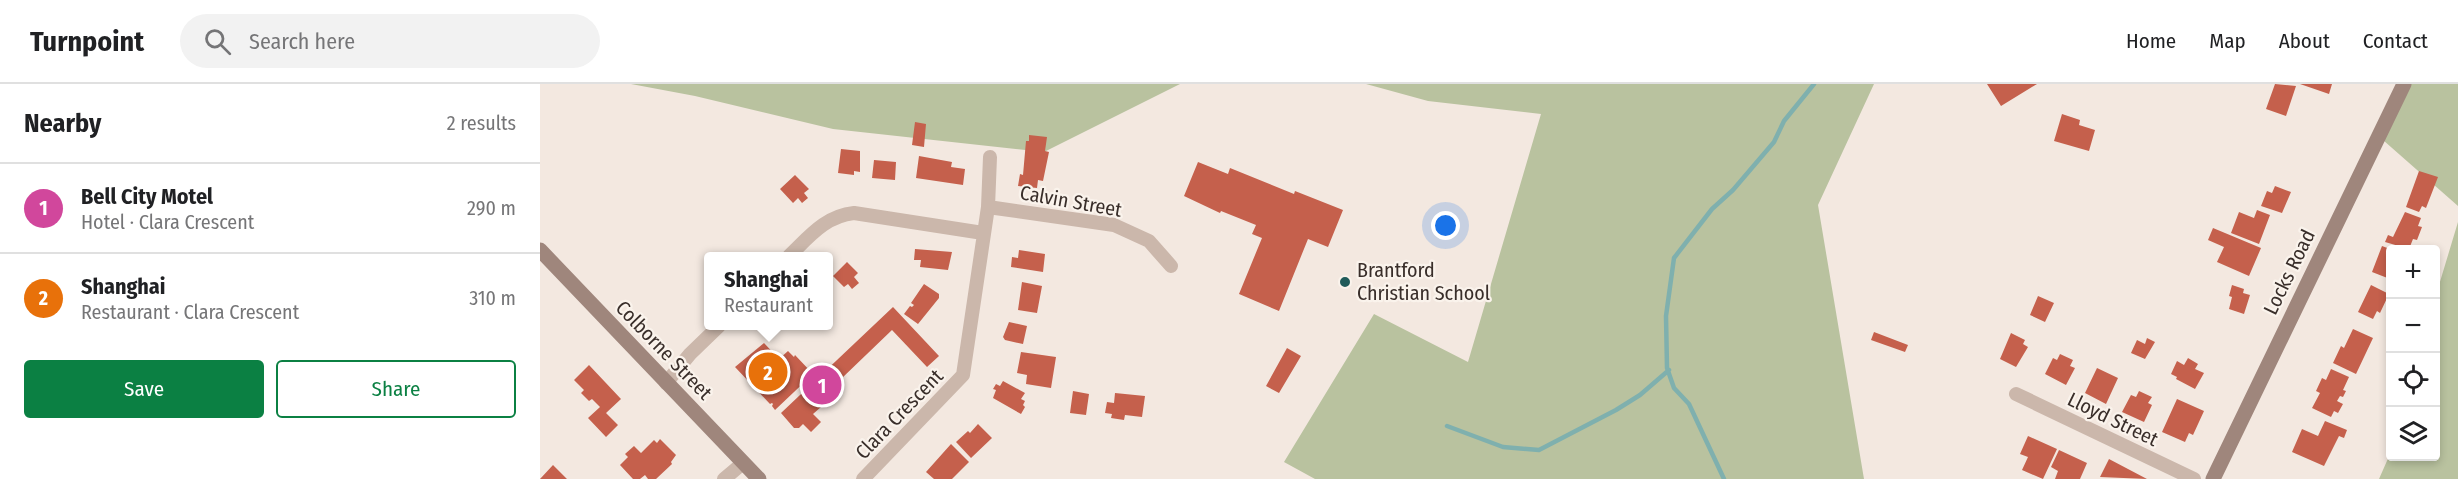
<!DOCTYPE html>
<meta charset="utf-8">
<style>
:root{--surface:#fff;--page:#f2f2f2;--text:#202124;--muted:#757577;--line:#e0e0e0;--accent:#0b8043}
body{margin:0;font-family:"Fira Sans Condensed",sans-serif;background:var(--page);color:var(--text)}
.controls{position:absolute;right:18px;bottom:18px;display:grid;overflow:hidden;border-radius:6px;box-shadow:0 3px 9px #0003}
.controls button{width:54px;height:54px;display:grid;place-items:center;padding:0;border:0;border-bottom:2px solid var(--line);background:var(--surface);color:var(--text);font:30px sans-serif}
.you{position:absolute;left:906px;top:142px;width:21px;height:21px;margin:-15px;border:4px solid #fff;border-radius:50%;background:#1a73e8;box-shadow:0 0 0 9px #1a73e833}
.badge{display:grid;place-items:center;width:39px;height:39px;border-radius:50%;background:var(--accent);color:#fff;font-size:20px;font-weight:700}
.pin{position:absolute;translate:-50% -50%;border:3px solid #fff;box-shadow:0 2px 6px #0006}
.popup{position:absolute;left:164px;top:168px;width:129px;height:78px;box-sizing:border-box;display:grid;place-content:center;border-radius:6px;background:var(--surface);filter:drop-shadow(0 2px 4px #0005);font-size:20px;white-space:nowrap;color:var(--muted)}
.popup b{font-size:22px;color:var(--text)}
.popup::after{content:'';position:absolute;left:50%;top:100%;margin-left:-12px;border:12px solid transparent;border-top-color:var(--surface)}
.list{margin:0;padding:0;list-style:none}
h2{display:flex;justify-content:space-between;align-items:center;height:78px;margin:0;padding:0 24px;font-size:26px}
h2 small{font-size:20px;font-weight:400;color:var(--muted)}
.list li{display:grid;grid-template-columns:39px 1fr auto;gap:18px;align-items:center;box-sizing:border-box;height:90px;padding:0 24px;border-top:2px solid var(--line)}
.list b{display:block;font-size:22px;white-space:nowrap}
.list p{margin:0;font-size:20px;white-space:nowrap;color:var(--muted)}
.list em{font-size:20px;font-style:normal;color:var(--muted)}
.actions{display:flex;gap:12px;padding:18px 24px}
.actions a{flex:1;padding:14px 0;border:2px solid var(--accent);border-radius:6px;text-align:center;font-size:21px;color:var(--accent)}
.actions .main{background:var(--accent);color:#fff}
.icon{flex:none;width:33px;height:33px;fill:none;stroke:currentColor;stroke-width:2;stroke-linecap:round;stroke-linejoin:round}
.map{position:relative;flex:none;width:1918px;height:395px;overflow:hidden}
header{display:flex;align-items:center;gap:36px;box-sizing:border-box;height:84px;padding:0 30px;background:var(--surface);border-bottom:2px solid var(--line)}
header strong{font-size:28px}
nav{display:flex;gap:33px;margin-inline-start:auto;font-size:21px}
.search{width:420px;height:54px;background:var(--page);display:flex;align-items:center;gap:15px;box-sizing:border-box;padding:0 21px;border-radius:33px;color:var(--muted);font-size:22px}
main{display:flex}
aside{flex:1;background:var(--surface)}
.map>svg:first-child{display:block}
.green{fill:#b9c29f}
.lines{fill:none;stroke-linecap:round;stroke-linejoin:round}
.stream{stroke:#7fb0ae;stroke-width:4.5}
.building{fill:#c5604c}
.street{stroke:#cbb7ab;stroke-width:14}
.secondary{stroke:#9f867c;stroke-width:15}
.poi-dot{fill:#205b5a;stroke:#faf3ec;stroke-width:2}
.labels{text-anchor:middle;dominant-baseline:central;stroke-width:4.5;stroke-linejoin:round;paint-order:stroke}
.street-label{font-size:20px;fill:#392e2a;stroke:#faf3ec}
.poi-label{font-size:20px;fill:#392e2a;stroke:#faf3ec;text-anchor:start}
</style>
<header>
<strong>Turnpoint</strong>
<div class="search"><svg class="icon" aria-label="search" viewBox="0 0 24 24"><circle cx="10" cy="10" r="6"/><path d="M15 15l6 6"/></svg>Search here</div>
<nav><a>Home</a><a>Map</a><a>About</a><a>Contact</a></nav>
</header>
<main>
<aside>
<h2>Nearby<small>2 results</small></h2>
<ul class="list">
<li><span class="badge" style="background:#d1479c">1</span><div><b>Bell City Motel</b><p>Hotel · Clara Crescent</p></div><em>290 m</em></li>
<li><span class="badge" style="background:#e8710a">2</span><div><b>Shanghai</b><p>Restaurant · Clara Crescent</p></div><em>310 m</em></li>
</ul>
<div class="actions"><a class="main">Save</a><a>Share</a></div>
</aside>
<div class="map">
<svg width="1918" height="395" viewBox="0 0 1918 395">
<rect width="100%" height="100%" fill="#f3e8e0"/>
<path class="green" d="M91 0H640L504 68 293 45 155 12Z
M826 0H1334L1278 121 1324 395H775L744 378 834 230 928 278 1001 30 888 17Z
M1860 0H1918V122L1835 49Z
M1918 138V395H1839L1850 370V372H1896V211Z"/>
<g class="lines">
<path class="stream" d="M907 342 963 363 999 366 1076 326 1100 311 1129 286
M1184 395 1149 320 1134 304 1127 284 1126 232 1134 174 1172 125 1193 106 1234 58 1244 37 1274 0"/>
</g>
<path class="building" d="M1447 0H1497L1461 22Z
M1735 0 1756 2 1746 32 1726 25Z
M1760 0H1792L1789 10Z
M1522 30 1540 36 1539 41 1555 46 1549 67 1514 57Z
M375 38 386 40 384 63 372 61Z
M489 51 507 53 505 67 509 68 503 97 498 96 497 104 478 102 480 90 483 91 486 57H489Z
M301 65 320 67V88L314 87V91L298 89Z
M379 72 412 78 411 83 425 85 423 101 376 94Z
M334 76 356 78 355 96 332 94Z
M658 78 688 90 690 84 754 110 755 107 803 126 788 163 768 155 739 227 699 210 722 154 712 150 716 141 681 127 680 129 644 112Z
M1879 87 1898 93 1886 124 1882 122 1879 128 1866 123Z
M255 91 269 105 264 109 268 114 262 119 258 114 253 119 240 105Z
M1735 102 1751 108 1742 129 1721 122 1727 107 1732 109Z
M1717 126 1730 131 1719 160 1691 149 1699 128 1714 134Z
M1865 128 1881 134 1878 142 1882 143 1877 156 1873 155 1869 165 1845 158 1848 151 1853 153Z
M1673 144 1721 164 1709 192 1677 178 1684 163 1668 156Z
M1842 162 1850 165V195L1832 188Z
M375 165 412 168 408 186 380 183 381 176H374Z
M479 166 505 170 503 188 471 183 472 173 478 174Z
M307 178 318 189 314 193 319 199 312 205 308 200 304 203 293 192Z
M482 198 502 202 497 229 478 226Z
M384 200 399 210V214L378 240 364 230 370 222 372 223 374 221 371 219Z
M1692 201 1704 205 1703 209 1710 211 1704 230 1689 225 1692 213 1689 212Z
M1831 201 1849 210 1840 229 1837 227 1833 235 1818 228Z
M1498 212 1514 219 1505 238 1490 231Z
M353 223 399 272 387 283 352 246 276 319 281 323 273 330 281 338 271 348 263 340 259 344H254L241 329Z
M469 238 487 242 483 260 465 256 463 253Z
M1813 245 1833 254 1816 290 1793 279 1801 262 1804 264Z
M1334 248 1368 261 1365 268 1331 256Z
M1471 249 1485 256 1483 260 1488 263 1476 283 1460 275Z
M1607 254 1615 258 1605 275 1591 269 1597 256 1605 260Z
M224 259 239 275 248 267 254 273 255 271 273 290 235 326 232 322 233 320 232 319 230 320 195 283Z
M747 264 761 272 739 309 726 302Z
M481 268 516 273 511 304 486 300 487 291 477 289Z
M1520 270 1533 276 1530 282 1535 284 1526 301 1505 290 1513 274 1517 276Z
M1648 274 1658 280 1655 285 1664 289 1655 305 1636 295 1637 293 1631 290 1637 277 1644 281Z
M49 281 81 315 66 329 78 341 66 353 48 334 60 323 52 315 49 317 41 309 44 306 34 296Z
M1557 284 1578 294 1566 320 1545 309Z
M1791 285 1809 293 1803 306 1806 307 1803 313 1800 312 1797 317 1803 320 1798 329 1794 327 1791 333 1772 324 1780 309 1776 307 1782 294 1786 296Z
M463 297 485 309 481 315 485 317 483 321 485 323 481 330 453 314 456 306 453 305 456 300 460 302Z
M533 307 549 310 546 331 530 329Z
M1599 307 1612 313 1608 319 1612 321 1604 338 1582 328 1591 311 1596 313Z
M575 309 605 312 602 333 585 331 584 336 571 334 572 330 565 329 567 318 574 319Z
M1637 315 1664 327 1653 351 1649 349 1645 358 1622 348Z
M1785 337 1807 346 1804 354 1799 352 1784 382 1752 368 1762 345 1778 352Z
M438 340 452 354 431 374 416 358 428 347 430 349Z
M1488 352 1517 365 1503 395 1482 386 1488 373 1480 370Z
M120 355 136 371 131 378 132 380 116 395H108L105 391 100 395H93L80 381 88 373 85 370 94 362 101 369 114 356 117 359Z
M411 360 429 378 412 395H394L386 388Z
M1519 366 1547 379 1540 395H1515L1518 387 1511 383Z
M1569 375 1607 395 1560 393Z
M13 381 27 395H0Z"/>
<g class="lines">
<path class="street" d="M448 123 574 141 609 157 631 182
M249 172C269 153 285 132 314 129L443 149
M126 299 150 270 179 242
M1476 310 1654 395
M184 395 203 379
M323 395 423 291 448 123 450 73"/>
<path class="secondary" d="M0 166 219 395
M1673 395 1864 0"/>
</g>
<circle class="poi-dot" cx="805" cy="198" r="6"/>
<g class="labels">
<g class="street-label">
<text transform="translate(531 117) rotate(10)">Calvin Street</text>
<text transform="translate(1749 188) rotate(-64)">Locks Road</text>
<text transform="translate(124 266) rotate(46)">Colborne Street</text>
<text transform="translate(359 330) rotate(-46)">Clara Crescent</text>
<text transform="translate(1573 335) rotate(26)">Lloyd Street</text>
</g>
<g class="poi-label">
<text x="817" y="186">Brantford<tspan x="817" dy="23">Christian School</tspan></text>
</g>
</g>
</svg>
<div class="controls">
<button>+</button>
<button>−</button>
<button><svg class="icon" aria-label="locate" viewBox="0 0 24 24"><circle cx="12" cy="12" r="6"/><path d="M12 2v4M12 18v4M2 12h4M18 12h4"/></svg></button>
<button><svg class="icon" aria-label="layers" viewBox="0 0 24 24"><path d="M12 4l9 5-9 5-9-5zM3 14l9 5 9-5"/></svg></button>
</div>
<div class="you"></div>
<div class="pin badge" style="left:282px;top:301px;background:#d1479c">1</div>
<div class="pin badge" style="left:228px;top:288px;background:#e8710a">2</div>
<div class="popup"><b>Shanghai</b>Restaurant</div>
</div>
</main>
